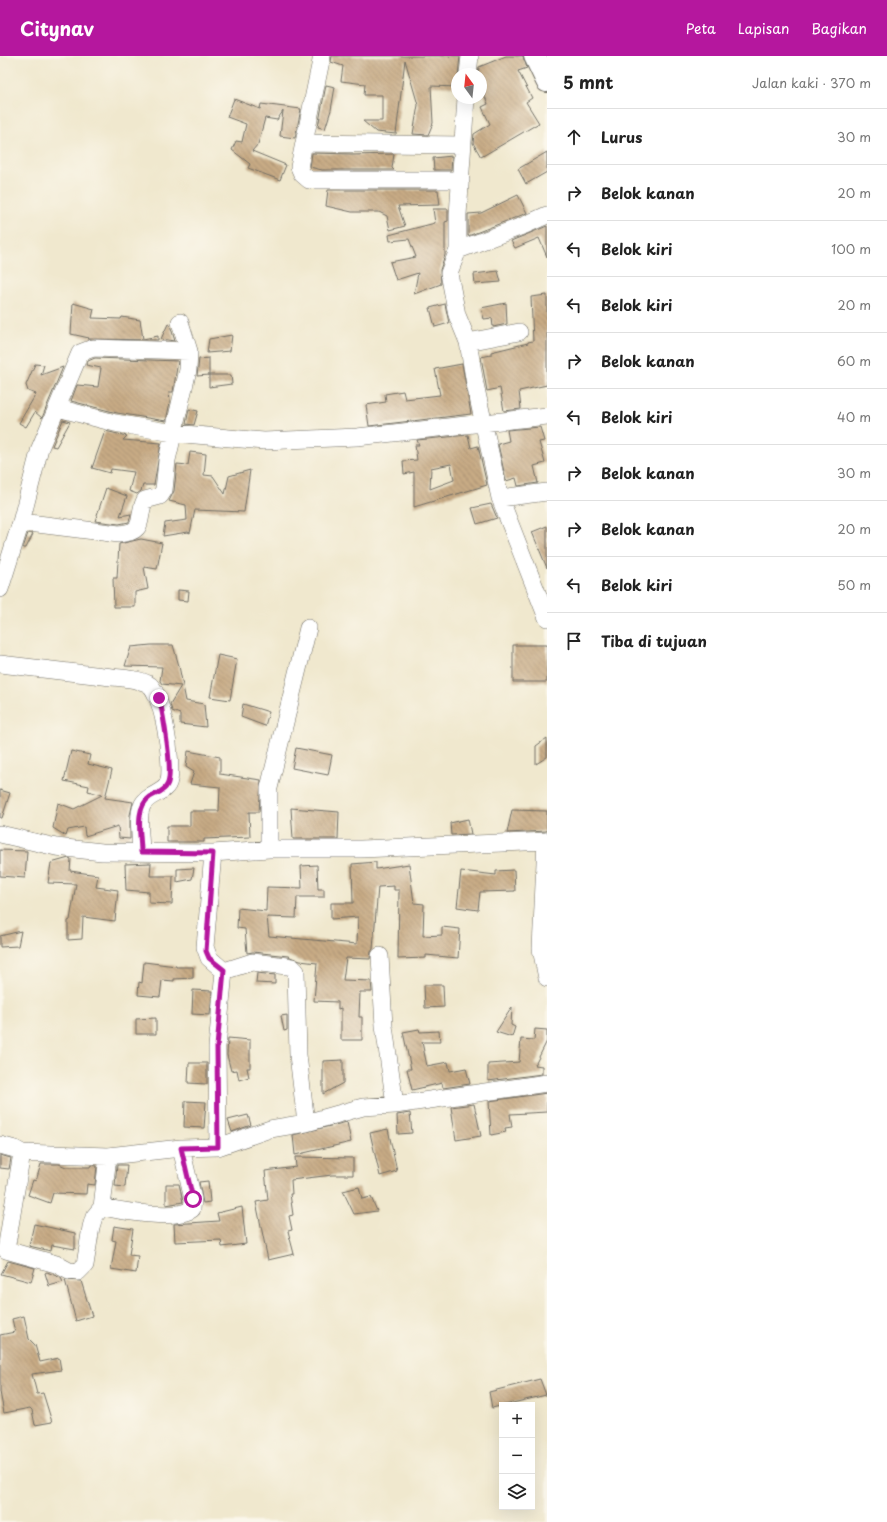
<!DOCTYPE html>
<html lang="id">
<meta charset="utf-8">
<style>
:root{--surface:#fff;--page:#f2f2f2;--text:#222;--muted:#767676;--line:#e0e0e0;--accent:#b5179e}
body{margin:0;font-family:"Playpen Sans",sans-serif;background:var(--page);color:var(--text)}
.controls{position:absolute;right:12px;bottom:12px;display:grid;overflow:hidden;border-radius:0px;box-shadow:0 4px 16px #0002}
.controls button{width:36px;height:36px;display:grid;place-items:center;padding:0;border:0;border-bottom:1px solid var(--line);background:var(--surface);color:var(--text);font:20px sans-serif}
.compass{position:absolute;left:451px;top:12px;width:36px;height:36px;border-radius:50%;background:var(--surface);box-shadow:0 4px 16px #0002;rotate:345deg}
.stop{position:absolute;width:12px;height:12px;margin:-9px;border:3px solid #b5179e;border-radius:50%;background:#fff}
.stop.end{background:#b5179e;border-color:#fff;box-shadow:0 1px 4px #0008}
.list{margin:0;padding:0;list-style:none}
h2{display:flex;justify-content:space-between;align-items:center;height:52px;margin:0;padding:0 16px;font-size:17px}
h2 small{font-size:13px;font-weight:400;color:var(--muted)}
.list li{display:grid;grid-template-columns:26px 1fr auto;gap:12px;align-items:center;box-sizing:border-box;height:56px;padding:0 16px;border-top:1px solid var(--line)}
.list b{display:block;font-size:15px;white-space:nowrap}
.list em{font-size:13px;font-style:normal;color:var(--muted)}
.icon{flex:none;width:22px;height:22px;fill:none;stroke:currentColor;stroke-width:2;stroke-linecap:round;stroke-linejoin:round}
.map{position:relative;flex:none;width:547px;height:1466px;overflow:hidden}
header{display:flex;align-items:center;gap:24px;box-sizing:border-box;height:56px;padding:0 20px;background:var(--accent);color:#fff}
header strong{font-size:19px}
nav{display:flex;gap:22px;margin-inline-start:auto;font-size:14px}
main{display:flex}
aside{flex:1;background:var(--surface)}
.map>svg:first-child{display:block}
.building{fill:url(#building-back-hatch);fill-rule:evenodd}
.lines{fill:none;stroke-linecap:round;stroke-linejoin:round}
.minor-casing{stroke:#706d64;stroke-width:18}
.major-casing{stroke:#706d64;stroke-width:24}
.minor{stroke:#fff;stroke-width:17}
.major{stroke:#fff;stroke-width:22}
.route{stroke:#b5179e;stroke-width:5}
</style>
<header>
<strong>Citynav</strong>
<nav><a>Peta</a><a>Lapisan</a><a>Bagikan</a></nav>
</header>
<main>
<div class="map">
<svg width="547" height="1466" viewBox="0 0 547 1466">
<defs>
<pattern id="building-back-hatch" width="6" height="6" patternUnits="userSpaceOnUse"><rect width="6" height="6" fill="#c8ab85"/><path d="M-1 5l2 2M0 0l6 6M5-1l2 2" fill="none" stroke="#a38b6d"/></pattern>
</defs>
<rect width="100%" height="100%" fill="#fbf7ec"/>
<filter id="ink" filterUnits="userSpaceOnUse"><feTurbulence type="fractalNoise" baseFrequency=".025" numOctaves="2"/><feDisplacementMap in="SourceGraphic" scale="8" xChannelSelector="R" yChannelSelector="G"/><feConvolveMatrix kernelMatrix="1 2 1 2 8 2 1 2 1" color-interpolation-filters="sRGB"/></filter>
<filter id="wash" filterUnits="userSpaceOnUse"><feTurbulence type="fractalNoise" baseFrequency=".012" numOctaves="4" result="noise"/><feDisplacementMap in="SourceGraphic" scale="16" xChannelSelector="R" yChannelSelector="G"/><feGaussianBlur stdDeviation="0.9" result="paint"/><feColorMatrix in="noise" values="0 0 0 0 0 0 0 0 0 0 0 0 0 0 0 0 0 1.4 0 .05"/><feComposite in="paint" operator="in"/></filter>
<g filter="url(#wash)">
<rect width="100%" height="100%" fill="#f0e8ce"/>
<g id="blocks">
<path class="building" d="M332 0H460L457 31 431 30 433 67 428 79 413 78 418 49 405 4 396 78 376 76 363 65H382V39H364L365 28 341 25 343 10 331 6Z
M506 0H523L527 12 518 15 532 42 526 46 539 67 481 101 473 87 474 78 490 68 482 51 488 48 484 38H485L481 28V18H478L479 11Z
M326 29 335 31 331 54 325 73 318 71Z
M234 43 260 53 261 48 301 53 295 82 280 80 283 55 277 64 265 62 258 88 252 95 286 109 280 124 248 112 250 108 232 94 236 85 242 86 246 68 227 61Z
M547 96V116L526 128 518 113Z
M312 97 352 98 351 99 394 98 392 112 394 114H322L310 111Z
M452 100 451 114H434L433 102Z
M328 134H438L440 149 398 150 405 170 390 174 387 160 379 156H352L326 150Z
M518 139 527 157 468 180V158L481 157Z
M433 153H448V165L445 166V199L440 214 441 228 414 238 418 217 396 224 390 206 416 201 409 183 390 185 389 179 435 167Z
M547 170V201L539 182 515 192 511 185Z
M498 215 501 226 475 228 474 218Z
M547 239V329L519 335 521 353 504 355 500 332 487 335 481 301 491 299V296L528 287V286L533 285 531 241Z
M73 247 94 253 92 262 121 263 122 261 140 264 143 283 158 280V284L88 283 89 282 71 278Z
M506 247 507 268 493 271 492 262 484 263 481 252Z
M445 248 449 267 435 271 430 252Z
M168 268 170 269 175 285 161 283Z
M232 279 230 295 207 297 209 283Z
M95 302 178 305 173 336H169L170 346 166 365 117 357 71 345 77 329 98 331 101 312 86 309 88 305Z
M209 302V319L197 320 199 303Z
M35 308 44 309 41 319 63 311 42 362 35 356 26 371 19 367 36 338 28 335 26 329Z
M462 308 471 358 369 370 366 349 386 346 385 338 403 335 405 343 440 339 435 313Z
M209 319H231L232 328 209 331Z
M189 353 198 355 194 369 186 368Z
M63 364 70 366 56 391 52 390Z
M540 371 544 385 539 386 545 407 534 410 538 427 518 430 516 422 506 425 498 388 509 385 507 374Z
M105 375 127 380 123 384 161 387 154 429H143L141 435 137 438 129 435 134 416 111 413 110 417 92 412Z
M468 379 471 392 478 390 487 429 414 451V416L404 418 403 405 417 404 415 389H419L417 384ZM451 408 454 424 430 433 431 412Z
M190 396 206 398 204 419 213 420 225 438 229 420 250 414 244 456 195 454 190 477 188 476 163 480 165 467 187 464 186 449 169 445 174 435 177 408 188 409Z
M106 432 127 440 120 460 131 458 129 466 119 468 95 465Z
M491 448 497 462 477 468 472 452Z
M547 470V512L532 476Z
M28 477 33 478 26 492H23Z
M141 483 162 487 157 513 144 511 148 533 135 536V551H114L113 522H117L119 488Z
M178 534 189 535 188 545 178 544Z
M151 589H173L179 610 186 645 204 648 206 671 180 668V658L172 655 170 648 181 630 162 628 160 625 162 611 125 610 131 591Z
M513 589H547V626H513Z
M218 599 237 603 230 644 210 641Z
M243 648 269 656 265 670 241 661Z
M547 682V701L536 708V690Z
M296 692 332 699 328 719 292 712Z
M71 695 90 699 88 708 112 714 105 742 133 746 130 759V783L119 782 118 770 85 780 84 771 68 774 66 780 53 772 58 747 74 753 102 739 88 735 89 730 64 725Z
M188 695 220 701V718L261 724 259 756H249L250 781 204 783V786H167V770H190V755H219L220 731 190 728 194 716 186 711Z
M0 734 10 737 2 762H0Z
M291 752 339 756 338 783H293Z
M512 754 547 755V775L507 777Z
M468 763 471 778 451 779 450 767Z
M0 794 27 795 25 822 0 820Z
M69 802 71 803 70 815 98 819 96 831 118 834 115 865 83 861 82 883 68 884V865L70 864 76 828 48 827 51 807Z
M376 806V813L409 808 414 847 424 848 423 880 442 879V871L460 873 458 902 426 899V902L398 903 399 834H394V830L378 831 373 893 371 896 370 903 346 902 343 924 371 925 372 936H360L359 961H362V984H341V952L338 953V946L314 945 317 907 300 905 288 900 253 896 247 897 245 873 237 872 238 852 266 855 267 831 302 832 301 810 317 809 318 833H324V841H297L296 862 267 861 269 880 357 888 358 861 331 863V847H353L352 808Z
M151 807 150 820H173L172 848 149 847V836L126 834 125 808Z
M194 812 192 823 177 826V813Z
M514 814 515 835 480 836 478 854 457 851 461 815 496 819V815Z
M21 875 18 890 0 891V880Z
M144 906 176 910V911H193V922L174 923V925L162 924 160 941 138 939 139 926 142 927Z
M257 917 275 919V928L256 927Z
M424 929H443L444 951 425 952Z
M193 934 212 935 210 959 192 958Z
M512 951 511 969 515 971 512 981 496 976Z
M287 959V974L284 975 281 960Z
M156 962V978H136V963Z
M419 973 420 976 439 975 440 986H422L427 1010 448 1006 450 1015 466 1012 470 1028 443 1032 442 1027 412 1034 407 1013H411L403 976Z
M535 973 547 974V985L535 1009 542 1010V1018L488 1025V1008L519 1006 521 983 534 984Z
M228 982 250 984V1012H247L249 1021 239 1024 237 1014 231 1015 227 999Z
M343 1004V1027L323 1038V1005Z
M189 1007H207V1028L188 1027Z
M547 1037V1056L510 1058 512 1071 505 1072 506 1076 491 1079 489 1045Z
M185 1045 206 1046 204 1072 184 1071Z
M474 1048 481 1080 456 1084 451 1051Z
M410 1057 412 1077 398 1078 397 1059Z
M248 1059 251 1069 232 1076 228 1064Z
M347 1066 351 1086 295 1099 293 1079Z
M388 1073 397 1115 380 1120 370 1077Z
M0 1099 11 1102 9 1113 0 1112Z
M295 1101 353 1102V1119H332L291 1124 292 1138H290L293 1159 289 1160 292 1174 288 1175 294 1198 268 1204 256 1146 268 1144 265 1115 296 1111Z
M41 1108H59L66 1111H90L91 1109 97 1110 95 1129 87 1128 86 1138 53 1137 50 1147 28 1139 33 1124 36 1125Z
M117 1109H127L125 1131 115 1130Z
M208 1125 210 1146 203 1147 199 1126Z
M166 1128H179L183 1146 166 1149Z
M359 1131 362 1143 371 1141 377 1155 354 1158 343 1135Z
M242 1151 246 1188 222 1191 221 1184 175 1186 174 1168 219 1165 217 1157Z
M34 1168 75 1177V1193L52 1189 51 1195 29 1190Z
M114 1170 133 1173 129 1199 138 1200 136 1217 111 1213 116 1185 112 1184Z
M8 1205 35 1212 31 1226 1 1218Z
M47 1216 61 1222 63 1226 49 1230 45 1217Z
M65 1224 81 1225 92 1260 76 1265Z
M24 1260 29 1283 35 1289 40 1306 59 1302 61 1314 32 1318 37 1338 43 1337 52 1366 35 1369 32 1354 30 1352 4 1357 0 1336V1279L15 1276 12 1263Z
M540 1323 546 1339 492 1352 489 1336Z"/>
</g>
</g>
<g filter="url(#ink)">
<use href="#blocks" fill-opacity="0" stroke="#706d64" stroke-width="1"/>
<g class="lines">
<defs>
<path id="minor" d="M322 0 299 111 302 118 309 124H461
M468 18 470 0
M466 42 458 159V194L449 217 457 259 468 286 475 328 500 442 547 562
M305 87 462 89
M458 194 525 169 547 159
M468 286 519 276
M58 352 115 367 173 377 264 385 357 381 547 360
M500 442 547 436
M21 466 119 478C148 476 136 461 145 444L160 440 164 434 167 404 188 314 189 295 180 266
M0 533 21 466 40 392 80 297 93 292 189 295
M0 608C34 612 69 616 103 620 116 622 137 622 148 628 163 635 173 708 169 724 167 738 147 737 142 750 137 760 141 784 141 796
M0 778 56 791 102 796 213 797 269 793H361L547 785
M546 785 541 893 547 922
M269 793V732L308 572
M213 797 205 891 209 902 224 915 252 906 287 910 292 911 296 915 298 999 306 1067
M380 900 384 970 395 1049
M0 1089 15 1093 22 1097 108 1100 181 1092 218 1091 270 1073 306 1067 363 1051 395 1049 547 1027
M218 1091 217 991 224 915
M22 1097 6 1194 56 1208 69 1215 78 1216 85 1209 91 1171 94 1161 102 1151 108 1100
M102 1151C122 1155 176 1165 192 1153L193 1143 181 1092"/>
<path id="major" d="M535 0 547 25"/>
</defs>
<use href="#minor" class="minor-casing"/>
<use href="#major" class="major-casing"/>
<use href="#minor" class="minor"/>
<use href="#major" class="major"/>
</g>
</g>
<g class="lines" filter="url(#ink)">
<path class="route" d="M159 642C163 657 174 718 167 729 164 736 156 737 150 741 134 752 141 779 141 796L213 797 206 895 209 902 224 914 217 991 218 1091 181 1092 193 1143"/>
</g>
</svg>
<div class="controls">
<button>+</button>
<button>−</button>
<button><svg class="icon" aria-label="layers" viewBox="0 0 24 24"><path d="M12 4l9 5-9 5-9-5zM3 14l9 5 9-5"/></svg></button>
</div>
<svg class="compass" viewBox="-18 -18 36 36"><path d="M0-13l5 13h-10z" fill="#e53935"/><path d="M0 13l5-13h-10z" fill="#767676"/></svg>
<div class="stop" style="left:193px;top:1143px"></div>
<div class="stop end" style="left:159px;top:642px"></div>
</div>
<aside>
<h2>5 mnt<small>Jalan kaki · 370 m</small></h2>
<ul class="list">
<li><svg class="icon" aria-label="ahead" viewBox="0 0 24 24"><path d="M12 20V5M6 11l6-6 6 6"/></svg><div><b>Lurus</b></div><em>30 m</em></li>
<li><svg class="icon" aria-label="right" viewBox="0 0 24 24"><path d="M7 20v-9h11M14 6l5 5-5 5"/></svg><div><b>Belok kanan</b></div><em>20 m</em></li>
<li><svg class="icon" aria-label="left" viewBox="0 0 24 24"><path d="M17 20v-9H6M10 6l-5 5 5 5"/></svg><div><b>Belok kiri</b></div><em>100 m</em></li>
<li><svg class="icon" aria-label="left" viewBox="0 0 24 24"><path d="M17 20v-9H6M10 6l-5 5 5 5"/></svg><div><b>Belok kiri</b></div><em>20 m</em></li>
<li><svg class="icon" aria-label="right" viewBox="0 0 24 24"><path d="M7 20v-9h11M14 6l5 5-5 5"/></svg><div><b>Belok kanan</b></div><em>60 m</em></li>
<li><svg class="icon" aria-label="left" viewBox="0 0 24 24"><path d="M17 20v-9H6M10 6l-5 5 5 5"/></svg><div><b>Belok kiri</b></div><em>40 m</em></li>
<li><svg class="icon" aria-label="right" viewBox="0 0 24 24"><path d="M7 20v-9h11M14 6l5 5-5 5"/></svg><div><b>Belok kanan</b></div><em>30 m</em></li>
<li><svg class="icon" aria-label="right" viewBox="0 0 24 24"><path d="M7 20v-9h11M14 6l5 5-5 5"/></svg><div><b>Belok kanan</b></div><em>20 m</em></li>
<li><svg class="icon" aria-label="left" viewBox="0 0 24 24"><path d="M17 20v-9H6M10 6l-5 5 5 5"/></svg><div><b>Belok kiri</b></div><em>50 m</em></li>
<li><svg class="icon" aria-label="arrive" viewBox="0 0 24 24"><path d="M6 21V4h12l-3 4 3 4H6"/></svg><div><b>Tiba di tujuan</b></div></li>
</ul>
</aside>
</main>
